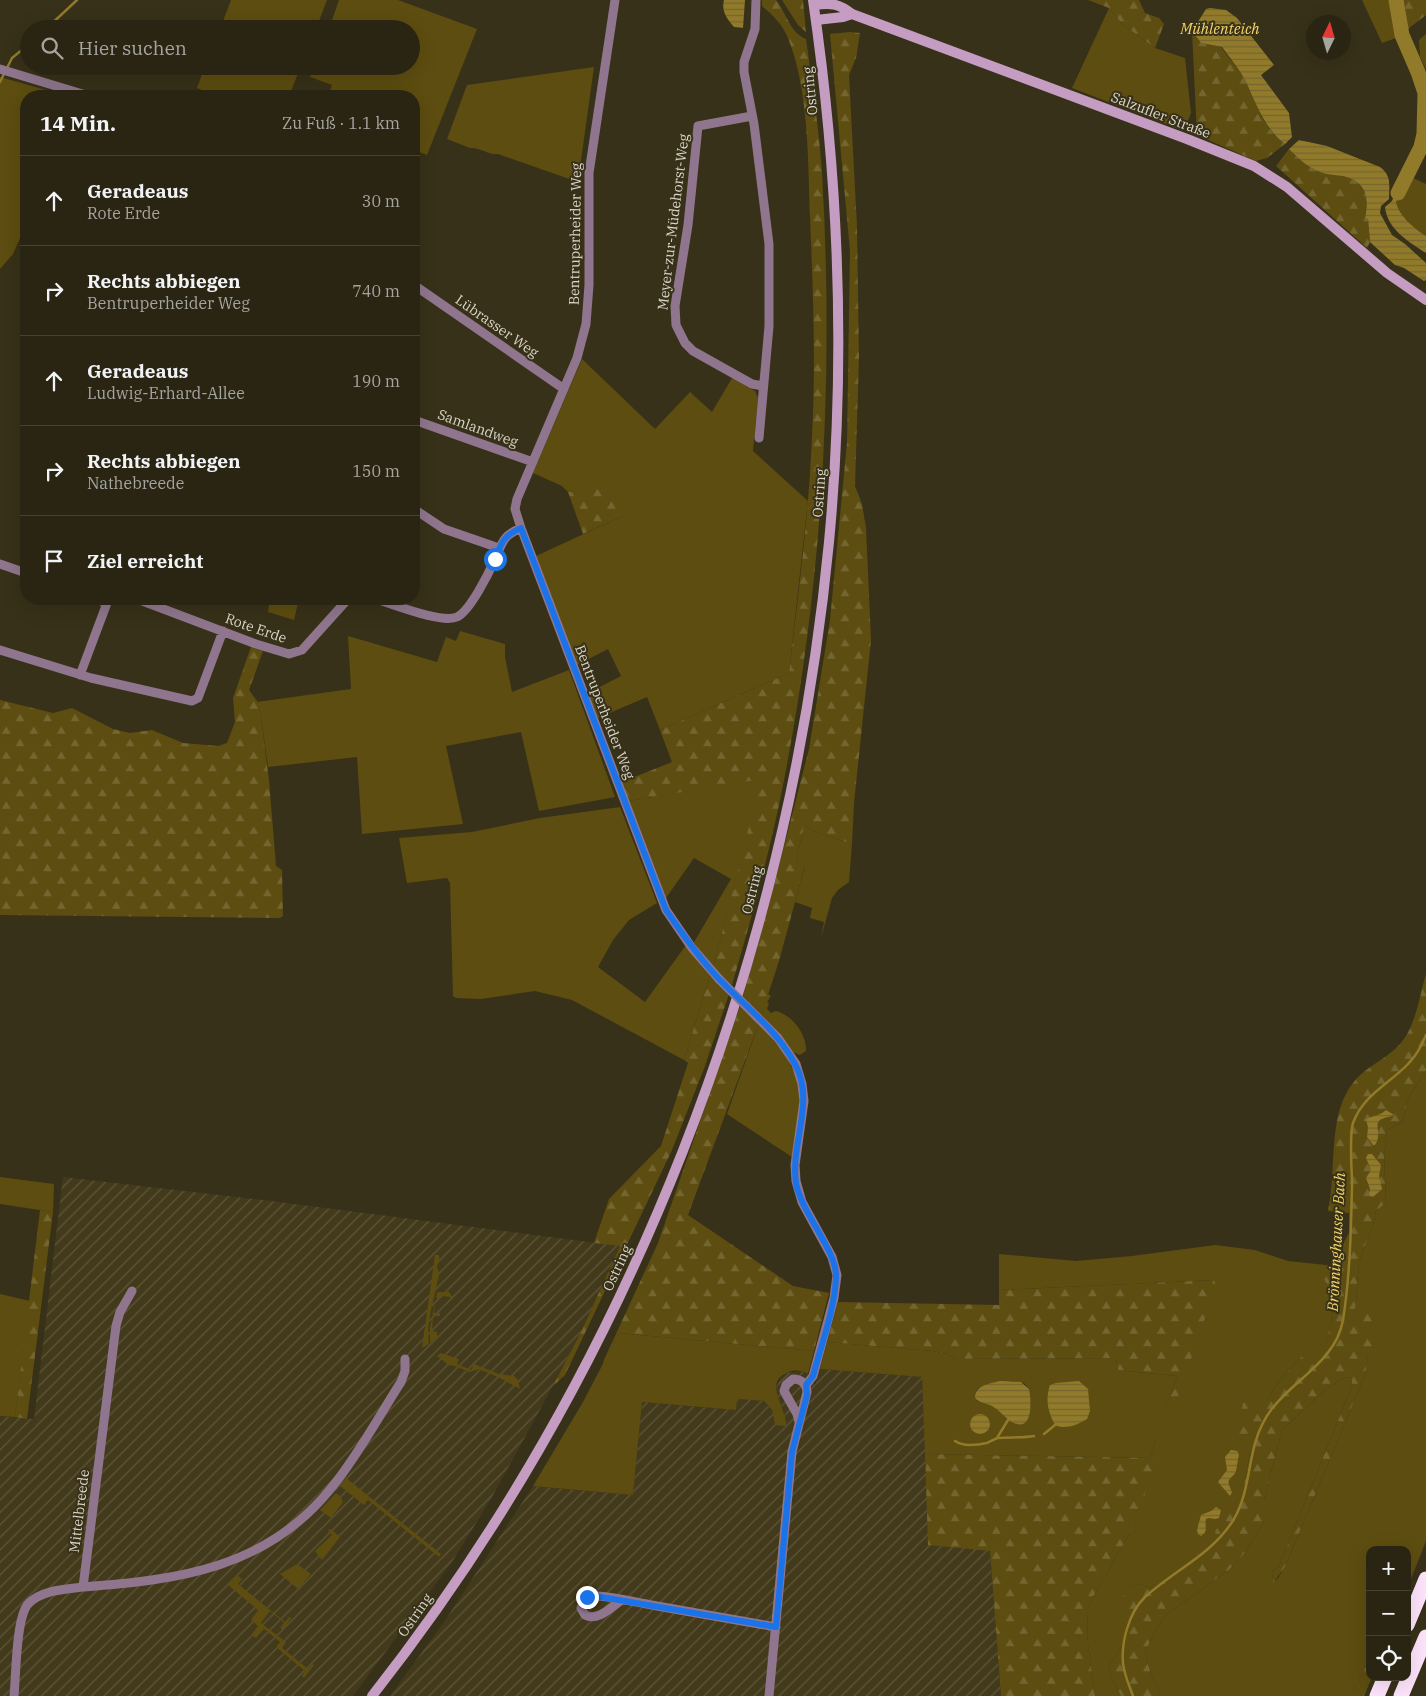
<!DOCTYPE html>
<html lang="de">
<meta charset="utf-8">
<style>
:root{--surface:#2a2513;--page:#363121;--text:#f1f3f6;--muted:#a5a5a0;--line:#464233}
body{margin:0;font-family:"IBM Plex Serif",serif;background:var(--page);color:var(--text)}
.controls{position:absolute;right:15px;bottom:15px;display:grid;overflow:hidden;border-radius:10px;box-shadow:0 5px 20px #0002}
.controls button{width:45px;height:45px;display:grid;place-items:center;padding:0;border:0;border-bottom:1px solid var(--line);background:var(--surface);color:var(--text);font:25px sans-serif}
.compass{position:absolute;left:1306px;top:15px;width:45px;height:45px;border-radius:50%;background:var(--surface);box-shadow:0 5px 20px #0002;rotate:5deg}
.stop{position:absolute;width:15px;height:15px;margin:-11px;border:4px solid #1a73e8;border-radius:50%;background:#fff}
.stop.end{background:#1a73e8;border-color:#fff;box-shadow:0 1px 5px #0008}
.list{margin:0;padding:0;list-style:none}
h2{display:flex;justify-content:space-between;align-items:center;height:65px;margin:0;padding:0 20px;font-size:21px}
h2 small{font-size:16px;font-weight:400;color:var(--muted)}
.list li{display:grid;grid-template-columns:32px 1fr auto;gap:15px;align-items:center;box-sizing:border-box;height:90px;padding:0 20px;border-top:1px solid var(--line)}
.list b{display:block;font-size:19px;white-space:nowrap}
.list p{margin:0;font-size:16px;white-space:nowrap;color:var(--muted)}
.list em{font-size:16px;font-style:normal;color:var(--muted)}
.icon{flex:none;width:28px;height:28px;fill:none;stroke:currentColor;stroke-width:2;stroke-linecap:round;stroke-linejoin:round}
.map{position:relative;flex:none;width:1426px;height:1696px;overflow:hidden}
.search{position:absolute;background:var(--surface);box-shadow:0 5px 20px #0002;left:20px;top:20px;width:400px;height:55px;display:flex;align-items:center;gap:12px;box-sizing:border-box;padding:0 18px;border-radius:28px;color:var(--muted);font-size:19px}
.panel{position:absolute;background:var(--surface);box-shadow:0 5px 20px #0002;left:20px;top:90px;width:400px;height:515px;border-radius:20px}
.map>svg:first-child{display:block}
.industrial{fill:url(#industrial-furrows)}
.green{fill:#5d4d10;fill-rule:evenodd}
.forest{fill:url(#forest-firs)}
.water{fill:url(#water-rules)}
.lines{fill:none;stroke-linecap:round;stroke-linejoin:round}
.stream{stroke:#917a2a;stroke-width:2.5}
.river{stroke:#917a2a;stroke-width:15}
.minor{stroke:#8f768e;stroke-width:9}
.secondary{stroke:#c59dc2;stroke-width:10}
.motorway{stroke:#fde4fc;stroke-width:15}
.minor-bridge{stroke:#8f768e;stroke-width:9}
.route{stroke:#1a73e8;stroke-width:6}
.labels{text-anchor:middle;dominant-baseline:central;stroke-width:4;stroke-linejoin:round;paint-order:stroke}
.street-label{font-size:14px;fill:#dad6c8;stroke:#383119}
.water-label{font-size:15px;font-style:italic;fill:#f4d569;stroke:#383119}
</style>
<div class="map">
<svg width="1426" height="1696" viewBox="0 0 1426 1696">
<defs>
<pattern id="industrial-furrows" width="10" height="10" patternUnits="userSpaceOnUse" patternTransform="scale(1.25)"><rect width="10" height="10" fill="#433a1b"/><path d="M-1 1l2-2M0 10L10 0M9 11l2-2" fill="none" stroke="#5e563b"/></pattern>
<pattern id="forest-firs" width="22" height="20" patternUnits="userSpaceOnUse" patternTransform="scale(1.25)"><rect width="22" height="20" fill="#5d4d10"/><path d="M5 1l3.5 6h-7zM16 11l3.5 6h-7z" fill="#746631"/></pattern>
<pattern id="water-rules" width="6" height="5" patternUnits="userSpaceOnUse" patternTransform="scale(1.25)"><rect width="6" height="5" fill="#917a2a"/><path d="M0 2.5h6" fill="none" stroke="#756630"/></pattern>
</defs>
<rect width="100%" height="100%" fill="#383119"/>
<path class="industrial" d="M63 1177 271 1201 620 1246 582 1330 553 1386 491 1499 452 1562 353 1696H0V1416L34 1419Z
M820 1369 922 1377 928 1496V1544L990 1550 1001 1696H390L446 1619 533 1486 633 1495 642 1402 735 1410 737 1399 764 1401 772 1410 775 1425 786 1420 782 1407 776 1396V1387L780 1379 786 1373 800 1371 808 1374 815 1385Z"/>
<path class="green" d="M231 0H327L316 29H220Z
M339 0H398L477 29 427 155 414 150V96H328L332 85 310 77 314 66H411V29H329Z
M1362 0H1389L1393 8 1396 38 1382 43Z
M1109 8 1122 24 1155 48 1185 58 1191 113 1184 131 1072 88Z
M1426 34V69L1420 57 1419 40Z
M205 66H301L289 96H217L197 88Z
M594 67 578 182 498 154C488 155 480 147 470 148L447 139 467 85Z
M0 77 67 96H26V230L24 229 13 254 0 269Z
M1411 177 1426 184V236C1415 229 1399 216 1396 202Z
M582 359 655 429 690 392 712 412 732 378 755 391 758 398 753 451 808 501 789 673 660 730 647 697 598 718 588 693 621 676 608 649 577 665 536 556 627 514 591 485 580 491 568 492 562 486 533 473Z
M253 599H299L294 620 268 612 269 605Z
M460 631 505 644V657L512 692 569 670 615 797 539 811 521 732 446 746 463 824 362 834 357 757 268 767 261 717 257 702 351 689 348 636 437 662 446 637 456 641Z
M762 778 713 968 693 944 731 879 694 858 666 898 629 801Z
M620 807 657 903 629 920 613 940 598 967 645 1002 686 945 710 975 684 1060 572 1000 535 991 481 999 456 998 453 996 450 883 447 878 407 883 399 838 472 832 540 818Z
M804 826 819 833 852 844 849 882 838 890 832 898 821 938 824 922 810 918 812 908 795 902 805 866 796 862Z
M767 993 771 996 767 1002 769 1003 767 1009 771 1013 776 1011C792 1015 807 1034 806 1051L800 1055 793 1052 761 1016Z
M759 1023C780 1045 801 1070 800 1103 799 1121 795 1139 792 1157L727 1114Z
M1426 1071V1541L1407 1589V1550H1370V1658L1351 1696H1161L1152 1677 1145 1653 1156 1629 1167 1614 1230 1569 1244 1554 1264 1522V1499L1282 1430 1326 1389 1346 1377 1352 1378V1386L1279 1566 1272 1572 1273 1582 1278 1578 1285 1567 1365 1375 1368 1357 1355 1314 1359 1262 1374 1221 1376 1211 1386 1203 1384 1156 1387 1130 1402 1122 1409 1096Z
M0 1177 54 1184 53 1212 0 1204Z
M1215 1245 1255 1250 1288 1261 1326 1265 1324 1278 1336 1296 1327 1341 1303 1355 1284 1375 1267 1399 1250 1452 1243 1492 1217 1540 1199 1556 1153 1588 1138 1584 1129 1587 1132 1613 1126 1627 1122 1647 1109 1666 1111 1676 1121 1696H1095L1088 1645 1087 1611 1093 1597 1134 1526 1157 1436 1150 1458 925 1454 922 1377 820 1369 827 1342 933 1351 947 1354 956 1359 1116 1358 1118 1370 1177 1376 1164 1413 1214 1280 999 1290V1254L1076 1261 1132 1256ZM1012 1381 1024 1383 1029 1389 1031 1407 1008 1420 993 1406 977 1401 975 1398 976 1391 979 1388Z
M435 1255H439C440 1260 438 1261 437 1266 437 1269 439 1271 439 1273 436 1296 425 1321 429 1344L422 1348Z
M438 1292H449L452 1297 451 1299 450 1297 443 1296 442 1298H436L434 1313H440V1316H433L432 1331 437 1332V1338L430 1343V1328L437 1293Z
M0 1294 30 1301 15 1417 0 1416Z
M619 1333 814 1351 808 1374C802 1371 796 1369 789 1372 761 1382 788 1408 786 1426L775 1425 772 1410 764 1401 737 1399 736 1410 642 1402 633 1495 533 1486 583 1402Z
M441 1353 459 1359 457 1364 471 1370 474 1364 499 1374 514 1376 518 1380 520 1389 498 1377 479 1369 470 1372 452 1365 450 1366 437 1356Z
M346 1478 441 1554 439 1557 368 1500 364 1505 340 1486Z
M336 1493 341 1497 343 1502 331 1518 320 1510Z
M329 1529 332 1530 340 1537 322 1560 315 1551 332 1535 328 1530Z
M297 1564 311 1574 298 1589 280 1574Z
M237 1575 242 1579 238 1584 285 1622 289 1617 291 1618 283 1630 280 1628 284 1623 270 1611 261 1623 286 1642 282 1648 308 1669 312 1664 314 1665 304 1678 302 1676 305 1671 276 1647 280 1642 264 1629 256 1638 251 1635 258 1626 251 1620 258 1610 228 1585Z"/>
<path class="forest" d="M762 0H776C786 12 790 33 806 39 812 83 819 128 822 173 834 377 823 584 783 785 770 852 751 919 732 985L713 968 761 779 629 801 622 782 672 762 660 730 789 673C798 594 809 515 812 436 816 363 813 290 810 217 808 161 809 90 788 38 782 24 773 15 762 6Z
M782 0H803L806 32 798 25Z
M1088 0H1139L1145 13 1159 18 1164 24 1155 48 1122 24 1109 8Z
M1389 0H1426V15L1396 38 1393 8Z
M1192 31 1201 43 1221 47C1229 58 1240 70 1246 82 1256 104 1264 129 1285 144L1267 158 1256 161 1197 135Z
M850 32 860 33 856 58 849 75 857 227 859 358 855 486 862 504 866 528 871 640 854 803 852 844 819 833 804 826 796 862 805 865 779 961 761 1016 743 996 769 905 809 749 830 620 847 443 850 251 830 34Z
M1289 149C1299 159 1307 167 1320 172 1327 175 1335 175 1343 176 1367 182 1369 196 1365 217L1368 219 1370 242 1367 248 1276 166Z
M597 484 627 514 583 534 568 492C579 492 586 485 597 484Z
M251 647 263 651 249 690 257 701 261 717 269 780 276 866 282 870 283 916 280 918 0 915V700L53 713 72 708 113 729 130 733 152 730 183 743 218 746 227 743 235 722 233 698Z
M1426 974V1071L1409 1096 1402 1122 1387 1130 1384 1156 1386 1203 1376 1211 1374 1221 1359 1262 1355 1314 1369 1308 1377 1315 1374 1352 1368 1357 1365 1375 1285 1567 1273 1583 1272 1572 1279 1566 1352 1386V1378L1346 1377 1326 1389 1282 1430 1264 1499V1522L1244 1554 1230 1569 1167 1614 1156 1629 1145 1653 1152 1677 1161 1696H1121L1111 1676 1109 1666 1122 1647 1126 1627 1132 1613 1125 1612 1122 1597 1129 1587 1138 1584 1153 1588 1199 1556 1217 1540 1215 1532 1237 1494 1243 1491 1250 1452 1236 1438 1243 1403 1267 1399 1284 1375 1303 1355 1327 1340 1336 1297 1323 1278 1326 1265 1334 1266 1338 1253H1342L1344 1242 1349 1233V1213L1328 1211C1336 1175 1329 1125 1346 1094 1361 1066 1380 1065 1399 1045 1416 1027 1419 997 1426 974Z
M710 975 729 994 705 1066 672 1150 565 1375 553 1386 582 1330 620 1246 594 1243 609 1199 661 1146 688 1063 684 1060Z
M740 1006 759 1023 688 1215 793 1286 829 1293 814 1351 619 1333 604 1363 603 1362 658 1243Z
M40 1210 53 1212 27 1419 15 1417Z
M1214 1280 1216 1286 1172 1415 1164 1413 1177 1376 1118 1370 1116 1358 956 1359 947 1354 933 1351 827 1342 838 1302 999 1305V1290Z
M1157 1436H1165L1134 1526 1093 1597 1087 1611 1088 1645 1095 1696H1001L990 1551 928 1545 925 1454 1150 1458Z
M1370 1658V1677H1372L1364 1696H1351Z"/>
<path class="water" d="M724 0H745L743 28 734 27C727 19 721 11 724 0Z
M1210 8 1226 10 1237 18 1274 65 1261 75 1289 113 1292 137 1285 144C1265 129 1256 104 1246 82 1240 70 1230 58 1222 47L1201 43 1192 31 1193 25H1196L1206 9Z
M1299 140 1327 146 1380 167C1392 176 1389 185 1389 199L1381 206 1380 213 1392 235 1405 244 1426 263V280L1424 281 1404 268 1395 265 1370 242 1368 219 1365 218C1369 197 1367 182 1343 176 1335 175 1327 175 1320 172 1307 167 1299 159 1289 149Z
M1403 173 1411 177 1396 202C1399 216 1415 229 1426 236V253C1409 242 1387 229 1385 207L1392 201Z
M1386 1110 1394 1115C1390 1117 1386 1117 1382 1119 1372 1123 1383 1134 1375 1145H1373L1367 1137 1368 1127 1366 1120C1372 1115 1380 1116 1386 1110Z
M1368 1154H1372L1381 1165 1379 1176 1382 1189 1373 1197 1369 1195 1370 1189 1366 1178 1371 1170 1366 1158Z
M1000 1381 1021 1382 1029 1389C1032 1402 1033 1435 1010 1421 1004 1417 999 1410 992 1406 986 1403 979 1403 975 1398 975 1385 989 1384 1000 1381Z
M1079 1381 1088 1389 1090 1411 1087 1419C1077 1425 1065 1430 1055 1425 1048 1412 1045 1400 1050 1385L1056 1383Z
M970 1424a10 10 0 1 1 20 0a10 10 0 1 1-20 0Z
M1231 1450 1237 1451 1239 1454C1238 1459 1237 1466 1236 1471 1232 1481 1224 1476 1232 1492L1230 1496 1218 1482 1227 1470 1225 1457Z
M1216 1507 1221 1510 1219 1518 1215 1519 1209 1518 1206 1519C1204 1526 1209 1531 1201 1536L1198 1534 1197 1530 1201 1515 1211 1511Z"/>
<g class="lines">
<path class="stream" d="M46 29 77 0
M0 82 12 58 29 44
M1044 1434 1055 1425
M997 1438 1008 1420
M955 1441C963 1447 977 1445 987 1443 990 1442 994 1439 998 1438 1010 1437 1022 1438 1034 1436
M1133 1696C1129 1685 1124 1674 1123 1663 1121 1642 1129 1613 1144 1598 1174 1570 1212 1555 1234 1519 1254 1484 1245 1445 1271 1410 1294 1379 1336 1361 1343 1320 1350 1276 1351 1230 1352 1185 1352 1171 1349 1134 1353 1123 1363 1095 1389 1084 1408 1064 1416 1056 1422 1045 1426 1035"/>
<path class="river" d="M1396 0 1402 35 1418 72 1425 93 1424 134 1421 147 1398 193"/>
<path class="minor" d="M615 0 589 173V285L586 324 577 358 517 499 515 509 521 528 666 910 692 948 719 979
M756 0 755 29 744 62V72L754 124 769 244V326L759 438
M0 69 89 96
M752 116 698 126 688 225 675 306 676 325 685 343 693 351 752 384 763 386
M414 285 564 389
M414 420 533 462
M26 445V448
M414 509 444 529 499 548
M0 564 26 573
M95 599 107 603 108 599
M137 599 256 644 289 654 302 650 348 599
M375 599C393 604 441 624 457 617 470 611 489 573 495 559 503 542 502 536 521 528
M0 650 91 678 192 701 198 698 223 631
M80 675 107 603
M757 1017 778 1038 796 1064 802 1084 804 1101 795 1165 796 1181 802 1202 832 1257 837 1275 834 1298 813 1376 806 1385
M83 1587C179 1580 268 1568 332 1487 357 1457 379 1416 401 1382L405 1371V1359
M622 1600C611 1607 598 1622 585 1615L581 1608 584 1600C586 1598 588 1597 591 1596 601 1594 644 1604 657 1606L776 1627
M14 1696C16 1676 16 1618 28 1604 41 1590 66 1589 83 1587L116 1326 120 1312 132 1291
M769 1696 792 1452 807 1392C807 1384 801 1379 793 1379L786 1385 784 1391 797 1414 799 1422"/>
<path class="secondary" d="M814 5C831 3 838 3 852 14L1187 139 1254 166 1287 187 1387 273 1426 300
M816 20 843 17 852 14
M372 1696C631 1367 789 958 829 542 846 362 839 179 813 0"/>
<path class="motorway" d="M1407 1625 1426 1579
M1377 1696 1385 1677
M1401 1696 1426 1637"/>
<path class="minor-bridge" d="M719 979 757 1017"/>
</g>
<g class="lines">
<path class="route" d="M495 559C502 542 503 536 521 528L666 910C683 935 699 958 719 979 745 1006 777 1030 795 1064 816 1102 790 1143 796 1183 801 1212 837 1251 836 1277 835 1309 821 1345 813 1376L806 1385 807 1395 792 1452 776 1627 607 1598 594 1596 587 1597"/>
</g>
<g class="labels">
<g class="street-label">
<text transform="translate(810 91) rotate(-96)">Ostring</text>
<text transform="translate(1161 115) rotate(21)">Salzufler Straße</text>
<text transform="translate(673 222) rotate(-83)">Meyer-zur-Müdehorst-Weg</text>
<text transform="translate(575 234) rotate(-89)">Bentruperheider Weg</text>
<text transform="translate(497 326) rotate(35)">Lübrasser Weg</text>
<text transform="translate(478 428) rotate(20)">Samlandweg</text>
<text transform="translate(819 493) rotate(-86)">Ostring</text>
<text transform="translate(256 628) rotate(19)">Rote Erde</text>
<text transform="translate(605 712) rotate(69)">Bentruperheider Weg</text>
<text transform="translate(752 890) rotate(-76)">Ostring</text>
<text transform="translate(617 1268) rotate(-65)">Ostring</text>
<text transform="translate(79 1511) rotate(-83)">Mittelbreede</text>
<text transform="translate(415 1615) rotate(-55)">Ostring</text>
</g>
<g class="water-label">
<text x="1220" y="28">Mühlenteich</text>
<text transform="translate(1336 1242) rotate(-87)">Brönninghauser Bach</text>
</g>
</g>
</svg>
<div class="controls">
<button>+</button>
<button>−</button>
<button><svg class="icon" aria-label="locate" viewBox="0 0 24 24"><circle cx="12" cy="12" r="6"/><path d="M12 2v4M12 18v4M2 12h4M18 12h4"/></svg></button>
</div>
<svg class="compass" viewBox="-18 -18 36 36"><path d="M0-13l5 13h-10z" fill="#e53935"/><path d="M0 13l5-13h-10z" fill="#a5a5a0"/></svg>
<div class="stop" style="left:495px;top:559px"></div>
<div class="stop end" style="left:587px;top:1597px"></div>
<div class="search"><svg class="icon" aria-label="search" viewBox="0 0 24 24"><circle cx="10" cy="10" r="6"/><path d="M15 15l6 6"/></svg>Hier suchen</div>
<section class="panel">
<h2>14 Min.<small>Zu Fuß · 1.1 km</small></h2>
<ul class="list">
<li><svg class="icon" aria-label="ahead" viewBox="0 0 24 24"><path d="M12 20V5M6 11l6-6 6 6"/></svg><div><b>Geradeaus</b><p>Rote Erde</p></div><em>30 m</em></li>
<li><svg class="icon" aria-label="right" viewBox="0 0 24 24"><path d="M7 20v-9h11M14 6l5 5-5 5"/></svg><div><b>Rechts abbiegen</b><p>Bentruperheider Weg</p></div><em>740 m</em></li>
<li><svg class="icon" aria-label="ahead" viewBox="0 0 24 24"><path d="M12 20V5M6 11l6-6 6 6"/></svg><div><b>Geradeaus</b><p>Ludwig-Erhard-Allee</p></div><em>190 m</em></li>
<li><svg class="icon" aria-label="right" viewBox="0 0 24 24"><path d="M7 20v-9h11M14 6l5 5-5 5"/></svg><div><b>Rechts abbiegen</b><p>Nathebreede</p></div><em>150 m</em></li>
<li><svg class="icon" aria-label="arrive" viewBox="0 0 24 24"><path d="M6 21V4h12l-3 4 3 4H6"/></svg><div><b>Ziel erreicht</b></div></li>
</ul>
</section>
</div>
